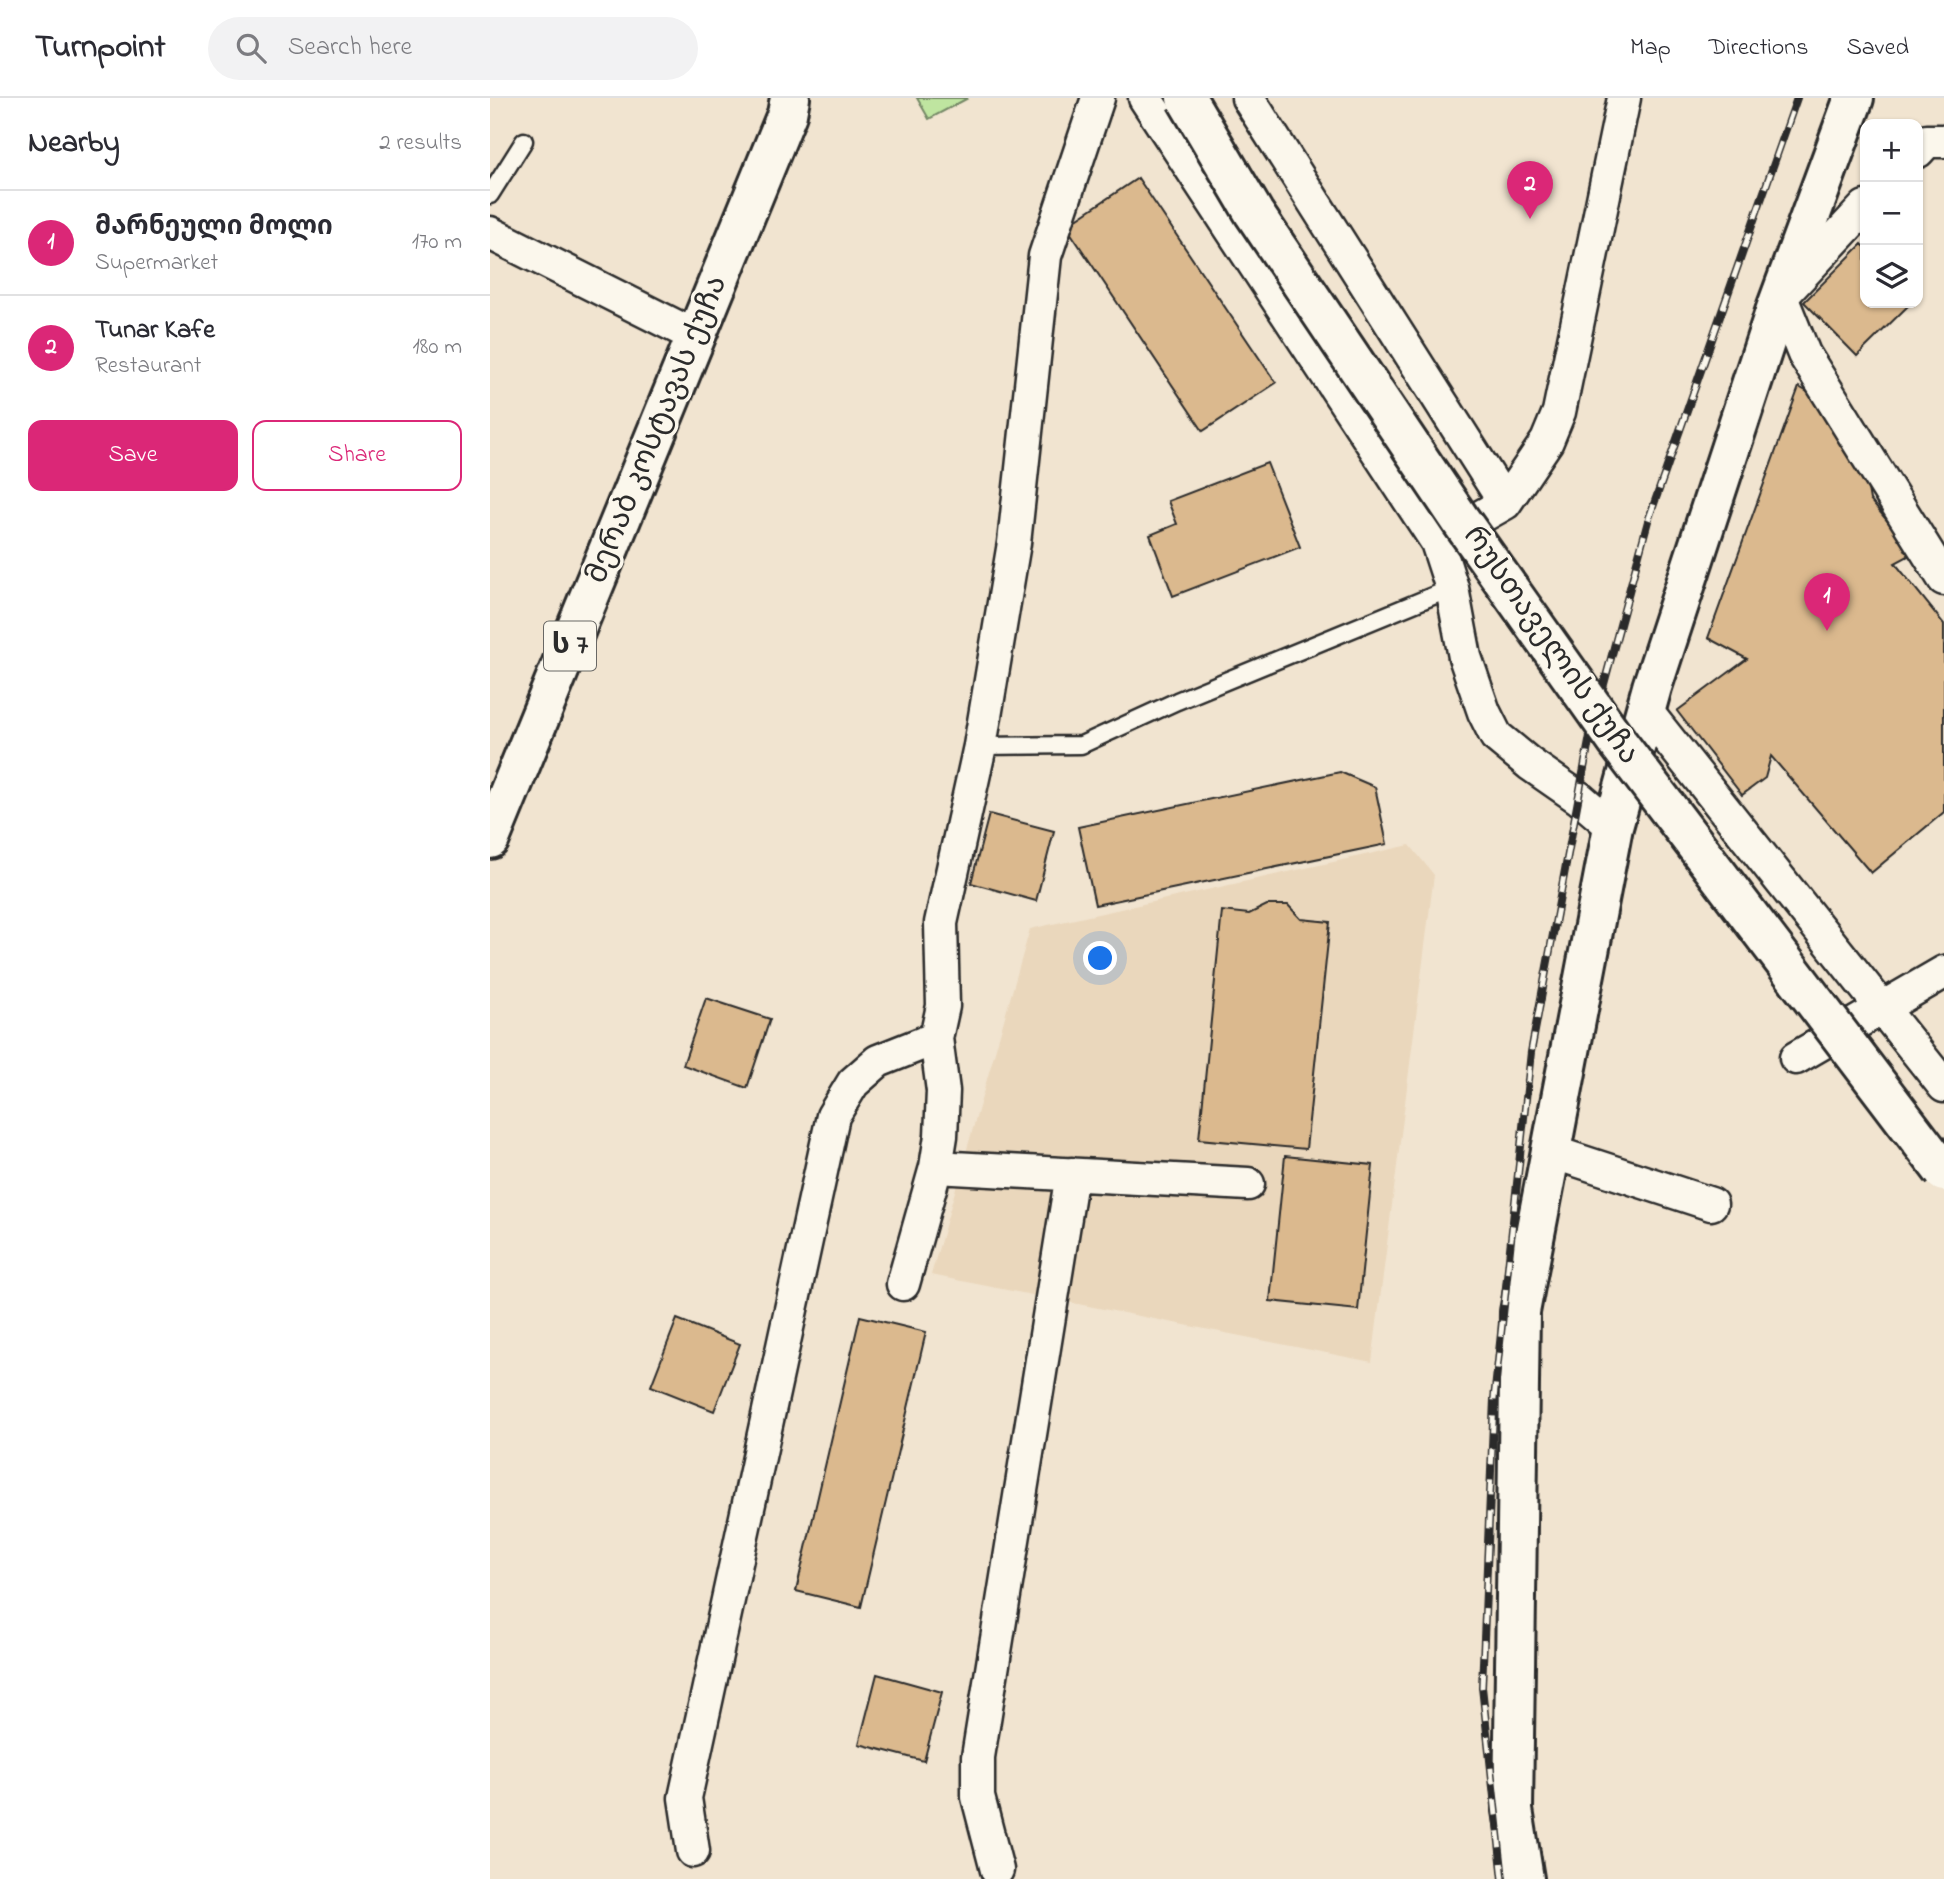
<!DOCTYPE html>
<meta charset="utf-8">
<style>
:root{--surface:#fff;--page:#f2f2f3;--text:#2b2b33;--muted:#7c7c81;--line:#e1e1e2;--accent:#db2777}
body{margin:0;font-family:"Indie Flower","Noto Sans Georgian",sans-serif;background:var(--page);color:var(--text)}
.controls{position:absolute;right:21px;top:21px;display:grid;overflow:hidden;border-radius:14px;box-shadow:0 2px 5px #0004}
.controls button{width:63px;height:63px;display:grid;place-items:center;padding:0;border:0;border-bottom:2px solid var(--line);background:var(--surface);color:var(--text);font:35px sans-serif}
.you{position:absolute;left:611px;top:861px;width:24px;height:24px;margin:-18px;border:5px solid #fff;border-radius:50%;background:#1a73e8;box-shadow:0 0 0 10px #1a73e833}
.badge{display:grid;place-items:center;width:46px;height:46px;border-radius:50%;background:var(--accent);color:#fff;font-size:23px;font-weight:700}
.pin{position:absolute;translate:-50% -58px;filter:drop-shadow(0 2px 4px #0008)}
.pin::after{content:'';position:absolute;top:37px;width:24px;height:21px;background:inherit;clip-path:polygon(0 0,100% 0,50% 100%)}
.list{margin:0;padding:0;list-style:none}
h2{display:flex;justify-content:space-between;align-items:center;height:91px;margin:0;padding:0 28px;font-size:30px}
h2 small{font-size:23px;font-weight:400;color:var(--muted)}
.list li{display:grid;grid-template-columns:46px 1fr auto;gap:21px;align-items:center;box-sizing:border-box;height:105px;padding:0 28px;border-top:2px solid var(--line)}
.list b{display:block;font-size:26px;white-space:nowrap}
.list p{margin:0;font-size:23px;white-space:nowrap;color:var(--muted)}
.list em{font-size:23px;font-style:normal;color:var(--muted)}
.actions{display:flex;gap:14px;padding:21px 28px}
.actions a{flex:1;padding:16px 0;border:2px solid var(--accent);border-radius:14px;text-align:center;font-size:24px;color:var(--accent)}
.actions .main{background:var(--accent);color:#fff}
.icon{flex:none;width:38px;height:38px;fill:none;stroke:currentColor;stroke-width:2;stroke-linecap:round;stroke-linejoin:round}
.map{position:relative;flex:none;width:1454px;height:1781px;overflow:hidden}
header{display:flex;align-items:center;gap:42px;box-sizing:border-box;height:98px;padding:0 35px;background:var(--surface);border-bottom:2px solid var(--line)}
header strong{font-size:33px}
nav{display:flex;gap:38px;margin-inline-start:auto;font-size:24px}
.search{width:490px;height:63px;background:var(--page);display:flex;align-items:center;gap:18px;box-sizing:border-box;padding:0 24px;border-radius:38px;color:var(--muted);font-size:26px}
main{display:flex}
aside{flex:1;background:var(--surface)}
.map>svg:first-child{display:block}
.built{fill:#ead7bc}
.green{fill:#bfe5a0;stroke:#758866;stroke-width:2}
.building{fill:#dbb98e;stroke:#2b2b2b;stroke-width:2}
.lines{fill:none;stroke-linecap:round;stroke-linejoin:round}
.service-casing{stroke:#2b2b2b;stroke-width:21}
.minor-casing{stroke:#2b2b2b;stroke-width:37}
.tertiary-casing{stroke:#2b2b2b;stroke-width:44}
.trunk-casing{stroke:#2b2b2b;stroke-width:44}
.service{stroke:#fbf7ec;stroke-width:16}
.minor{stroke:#fbf7ec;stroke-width:32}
.tertiary{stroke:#fbf7ec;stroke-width:38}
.trunk{stroke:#fbf7ec;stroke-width:38}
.rail-casing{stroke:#2b2b2b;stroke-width:8}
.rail{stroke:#fbf7ec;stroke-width:5;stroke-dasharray:16;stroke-linecap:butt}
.secondary-bridge-casing{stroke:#2b2b2b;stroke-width:44;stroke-linecap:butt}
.secondary-bridge{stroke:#fbf7ec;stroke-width:38}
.labels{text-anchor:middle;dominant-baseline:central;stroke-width:7;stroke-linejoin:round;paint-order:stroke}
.shield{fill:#fbf7ec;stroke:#696865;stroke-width:2}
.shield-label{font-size:28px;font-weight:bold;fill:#2b2b2b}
.street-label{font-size:30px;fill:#2b2b2b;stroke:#fbf7ec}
</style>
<header>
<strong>Turnpoint</strong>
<div class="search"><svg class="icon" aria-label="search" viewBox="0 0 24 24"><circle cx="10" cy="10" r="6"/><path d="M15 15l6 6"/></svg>Search here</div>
<nav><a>Map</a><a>Directions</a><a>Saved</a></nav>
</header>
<main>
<aside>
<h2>Nearby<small>2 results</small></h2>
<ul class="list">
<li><span class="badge">1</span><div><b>მარნეული მოლი</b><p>Supermarket</p></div><em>170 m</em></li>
<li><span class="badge">2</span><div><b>Tunar Kafe</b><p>Restaurant</p></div><em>180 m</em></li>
</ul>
<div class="actions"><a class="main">Save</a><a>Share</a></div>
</aside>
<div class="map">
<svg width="1454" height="1781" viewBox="0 0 1454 1781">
<rect width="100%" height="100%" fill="#f1e4d0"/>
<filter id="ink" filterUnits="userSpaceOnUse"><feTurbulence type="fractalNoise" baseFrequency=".0143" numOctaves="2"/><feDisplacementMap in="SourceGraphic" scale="14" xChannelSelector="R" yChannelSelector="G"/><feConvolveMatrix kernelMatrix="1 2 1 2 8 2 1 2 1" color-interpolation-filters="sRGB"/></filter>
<g filter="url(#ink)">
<path class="built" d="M920 747 944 777 882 1264 441 1177 540 831Z"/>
<path class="green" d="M427 0H478L439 21Z"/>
<path class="building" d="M648 80 786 285 713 333 576 128Z
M1372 146 1375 149V205H1421L1367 258 1314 204Z
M1309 289 1326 299 1377 385 1380 402 1424 455 1405 465 1454 526V714L1381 775 1281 658 1275 680 1252 697 1187 613 1257 561 1218 540Z
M777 365 810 449 683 498 660 437 687 426 678 403Z
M850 674 885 689 897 746 605 807 588 729Z
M499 716 564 733 546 803 481 785Z
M777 807H798L811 821 840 824 816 1051 709 1041 732 813 759 816Z
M216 900 280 921 257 990 193 967Z
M795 1058 883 1067 868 1212 780 1203Z
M370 1218 436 1234 371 1509 306 1493Z
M187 1221 250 1246 224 1313 161 1288Z
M387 1576 452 1594 434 1663 369 1646Z"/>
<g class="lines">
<defs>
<path id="service" d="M0 97 34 43
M490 648 591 647 687 603 962 490"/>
<path id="minor" d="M655 0 947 444 962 490 975 559 994 614 1006 638 1040 666 1089 700 1123 729
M758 0 1015 405
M1428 53 1437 43H1454
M1375 109 1291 199 1314 256 1454 481
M0 135 207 239
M955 439 1015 405 1057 343 1069 314 1134 0
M1156 613 1454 988
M1306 960 1454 874
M1062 1054 1221 1106
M446 1069 758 1086
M413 1186 446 1069 451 1038 453 993 446 940
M203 1753 195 1700 343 1018 363 985 388 963 446 940 453 908 451 825 490 648 524 445 555 158 608 0
M507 1772 488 1699V1659L582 1076"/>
<path id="tertiary" d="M1034 1781 1023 1712 1030 1214 1123 729 1162 589 1286 211 1364 0"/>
<path id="trunk" d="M0 741 297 16 300 0"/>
</defs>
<use href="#service" class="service-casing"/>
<use href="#minor" class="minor-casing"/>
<use href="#tertiary" class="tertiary-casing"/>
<use href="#trunk" class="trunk-casing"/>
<use href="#service" class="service"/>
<use href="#minor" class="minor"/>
<use href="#tertiary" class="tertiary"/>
<use href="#trunk" class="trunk"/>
<defs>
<path id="rail" d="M1013 1781 992 1589 1004 1301 1041 954 1100 638 1158 423 1307 0"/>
</defs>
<use href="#rail" class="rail-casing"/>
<use href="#rail" class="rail"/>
<defs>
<path id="secondary-bridge" d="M696 0 764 115 971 423 1128 645 1454 1074"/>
</defs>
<use href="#secondary-bridge" class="secondary-bridge-casing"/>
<use href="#secondary-bridge" class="secondary-bridge"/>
</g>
</g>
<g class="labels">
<rect class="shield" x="54" y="523.5" width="52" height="49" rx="5"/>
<g class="shield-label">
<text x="80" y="548">ს 7</text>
</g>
<g class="street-label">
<text transform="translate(168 332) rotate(-68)">მერაბ კოსტავას ქუჩა</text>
<text transform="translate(1060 548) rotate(55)">რუსთაველის ქუჩა</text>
</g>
</g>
</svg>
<div class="controls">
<button>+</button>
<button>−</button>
<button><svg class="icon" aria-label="layers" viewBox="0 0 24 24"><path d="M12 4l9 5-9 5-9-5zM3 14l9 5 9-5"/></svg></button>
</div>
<div class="you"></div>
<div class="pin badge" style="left:1337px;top:533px">1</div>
<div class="pin badge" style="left:1040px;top:121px">2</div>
</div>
</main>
